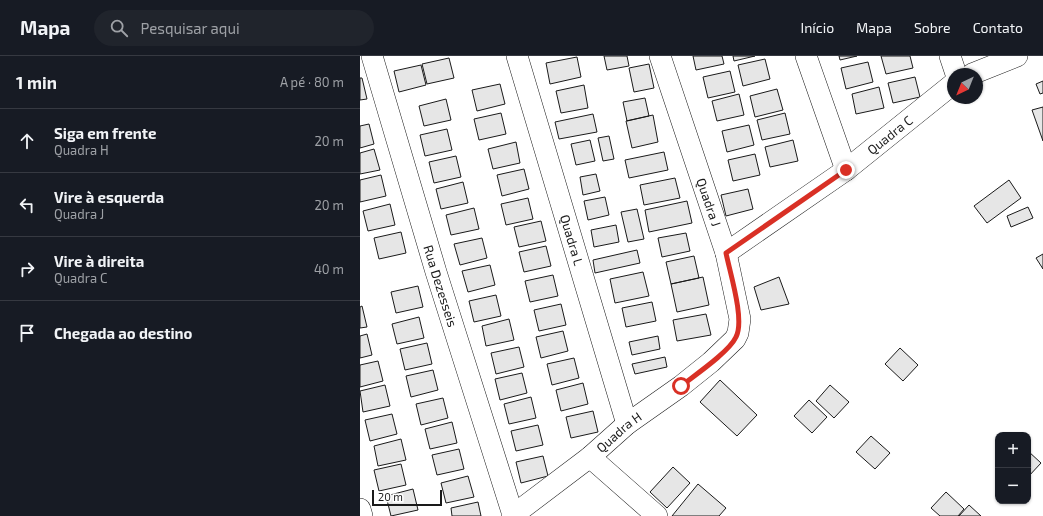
<!DOCTYPE html>
<html lang="pt">
<meta charset="utf-8">
<style>
:root{--surface:#171b24;--page:#20242c;--text:#f1f3f6;--muted:#9ea1a6;--line:#363941}
body{margin:0;font-family:"Exo 2",sans-serif;background:var(--page);color:var(--text)}
.controls{position:absolute;right:12px;bottom:12px;display:grid;overflow:hidden;border-radius:8px;box-shadow:0 1px 3px #0004}
.controls button{width:36px;height:36px;display:grid;place-items:center;padding:0;border:0;border-bottom:1px solid var(--line);background:var(--surface);color:var(--text);font:20px sans-serif}
.compass{position:absolute;left:587px;top:12px;width:36px;height:36px;border-radius:50%;background:var(--surface);box-shadow:0 1px 3px #0004;rotate:223deg}
.scale{position:absolute;left:12px;bottom:10px;width:70px;box-sizing:border-box;padding-left:4px;border:2px solid #1a1a1a;border-top:0;font-size:11px;line-height:14px;white-space:nowrap;color:#1a1a1a;-webkit-text-stroke:3px #fff;paint-order:stroke}
.stop{position:absolute;width:12px;height:12px;margin:-9px;border:3px solid #d93025;border-radius:50%;background:#fff}
.stop.end{background:#d93025;border-color:#fff;box-shadow:0 1px 4px #0008}
.list{margin:0;padding:0;list-style:none}
h2{display:flex;justify-content:space-between;align-items:center;height:52px;margin:0;padding:0 16px;font-size:17px}
h2 small{font-size:13px;font-weight:400;color:var(--muted)}
.list li{display:grid;grid-template-columns:26px 1fr auto;gap:12px;align-items:center;box-sizing:border-box;height:64px;padding:0 16px;border-top:1px solid var(--line)}
.list b{display:block;font-size:15px;white-space:nowrap}
.list p{margin:0;font-size:13px;white-space:nowrap;color:var(--muted)}
.list em{font-size:13px;font-style:normal;color:var(--muted)}
.icon{flex:none;width:22px;height:22px;fill:none;stroke:currentColor;stroke-width:2;stroke-linecap:round;stroke-linejoin:round}
.map{position:relative;flex:none;width:683px;height:460px;overflow:hidden}
header{display:flex;align-items:center;gap:24px;box-sizing:border-box;height:56px;padding:0 20px;background:var(--surface);border-bottom:1px solid var(--line)}
header strong{font-size:19px}
nav{display:flex;gap:22px;margin-inline-start:auto;font-size:14px}
.search{width:280px;height:36px;background:var(--page);display:flex;align-items:center;gap:10px;box-sizing:border-box;padding:0 14px;border-radius:22px;color:var(--muted);font-size:15px}
main{display:flex}
aside{flex:1;background:var(--surface)}
.map>svg:first-child{display:block}
.building{fill:#e6e6e6;stroke:#1a1a1a}
.lines{fill:none;stroke-linecap:round;stroke-linejoin:round}
.street-casing{stroke:#1a1a1a;stroke-width:22}
.street{stroke:#fff;stroke-width:21}
.route{stroke:#d93025;stroke-width:5}
.labels{text-anchor:middle;dominant-baseline:central;stroke-width:3;stroke-linejoin:round;paint-order:stroke}
.street-label{font-size:13px;fill:#1a1a1a;stroke:#fff}
</style>
<header>
<strong>Mapa</strong>
<div class="search"><svg class="icon" aria-label="search" viewBox="0 0 24 24"><circle cx="10" cy="10" r="6"/><path d="M15 15l6 6"/></svg>Pesquisar aqui</div>
<nav><a>Início</a><a>Mapa</a><a>Sobre</a><a>Contato</a></nav>
</header>
<main>
<aside>
<h2>1 min<small>A pé · 80 m</small></h2>
<ul class="list">
<li><svg class="icon" aria-label="ahead" viewBox="0 0 24 24"><path d="M12 20V5M6 11l6-6 6 6"/></svg><div><b>Siga em frente</b><p>Quadra H</p></div><em>20 m</em></li>
<li><svg class="icon" aria-label="left" viewBox="0 0 24 24"><path d="M17 20v-9H6M10 6l-5 5 5 5"/></svg><div><b>Vire à esquerda</b><p>Quadra J</p></div><em>20 m</em></li>
<li><svg class="icon" aria-label="right" viewBox="0 0 24 24"><path d="M7 20v-9h11M14 6l5 5-5 5"/></svg><div><b>Vire à direita</b><p>Quadra C</p></div><em>40 m</em></li>
<li><svg class="icon" aria-label="arrive" viewBox="0 0 24 24"><path d="M6 21V4h12l-3 4 3 4H6"/></svg><div><b>Chegada ao destino</b></div></li>
</ul>
</aside>
<div class="map">
<svg width="683" height="460" viewBox="0 0 683 460">
<rect width="100%" height="100%" fill="#fff"/>
<path class="building" d="M244 0H267L269 10 247 14Z
M333 0H362L364 8 336 14Z
M373 0H395L374 5Z
M479 0H497L480 4Z
M521 0H550L553 12 526 18Z
M217 1 221 21 190 28 186 7Z
M89 2 94 22 67 28 62 8Z
M405 3 410 23 383 30 378 9Z
M508 6 513 26 486 33 481 12Z
M289 8 294 32 274 36 269 12Z
M61 9 66 29 39 36 34 15Z
M370 15 375 36 348 42 343 21Z
M555 21 560 41 533 47 528 27Z
M0 22H2L7 43 0 44Z
M683 25V37L680 38 676 28Z
M140 28 145 48 117 55 112 34Z
M224 29 228 52 201 57 196 35Z
M519 31 524 52 496 58 492 38Z
M417 33 423 54 395 61 390 40Z
M379 38 384 59 357 65 352 45Z
M285 42 289 60 267 65 263 46Z
M86 43 91 64 64 70 59 50Z
M683 51V85L672 54Z
M141 57 146 78 119 84 114 63Z
M425 57 430 78 402 84 397 64Z
M233 58 237 76 199 83 195 66Z
M293 59 298 86 272 92 266 65Z
M9 68 14 88 0 92V70Z
M389 69 394 89 367 96 362 75Z
M87 73 92 94 65 100 60 79Z
M249 80 254 103 243 105 238 82Z
M230 84 235 105 216 109 211 88Z
M433 84 438 105 410 111 405 91Z
M156 86 160 107 133 113 128 93Z
M14 93 20 114 0 118V97Z
M304 96 308 114 269 122 265 104Z
M395 98 400 119 373 125 368 104Z
M96 100 101 121 74 127 69 106Z
M164 113 169 133 142 140 137 119Z
M236 118 240 135 223 139 220 121Z
M21 119 26 140 0 146V124Z
M315 122 320 142 284 149 280 129Z
M649 124 661 142 627 167 614 150Z
M103 126 108 147 81 153 76 133Z
M388 133 393 153 366 160 361 139Z
M245 141 249 159 228 164 224 145Z
M168 142 173 163 146 169 141 148Z
M327 145 332 167 289 176 285 154Z
M30 148 35 169 8 175 3 155Z
M668 151 673 162 651 171 647 160Z
M114 152 119 173 91 179 86 159Z
M277 153 284 183 268 186 261 156Z
M181 165 186 185 159 191 154 171Z
M256 169 259 186 234 191 231 174Z
M41 176 46 197 19 203 14 182Z
M326 177 330 195 302 201 298 182Z
M122 182 127 202 100 209 94 188Z
M186 190 191 210 164 216 159 196Z
M277 194 280 207 235 217 233 204Z
M683 198V213L676 202Z
M334 200 339 222 311 228 306 206Z
M130 209 135 229 108 236 102 215Z
M283 216 289 240 255 247 250 223Z
M193 219 198 240 170 246 165 225Z
M343 221 349 249 317 256 311 228Z
M419 221 429 248 401 254 394 231Z
M58 230 63 251 36 257 31 236Z
M136 239 141 260 114 266 109 245Z
M292 246 296 265 266 271 262 252Z
M201 248 206 269 179 275 174 254Z
M2 250 7 271 0 272V251Z
M346 258 351 279 317 285 313 264Z
M59 261 64 282 37 288 32 268Z
M149 263 154 284 126 290 122 270Z
M203 275 208 295 181 302 176 281Z
M7 278 12 299 0 302V280Z
M298 280 300 293 272 299 269 286Z
M67 287 72 308 45 314 40 293Z
M159 291 164 311 136 318 131 297Z
M540 292 558 309 543 325 525 308Z
M305 301 307 311 275 318 272 308Z
M214 302 219 322 192 329 187 308Z
M18 305 23 325 0 331V309Z
M73 314 78 334 51 341 46 320Z
M162 317 167 337 140 344 135 323Z
M360 324 397 359 377 380 340 346Z
M223 327 228 348 201 355 196 334Z
M25 329 30 350 3 356 0 335Z
M470 329 489 346 474 362 456 345Z
M171 341 176 362 149 368 144 348Z
M83 342 88 362 61 369 56 348Z
M449 344 467 361 452 377 434 360Z
M233 355 238 376 211 382 206 361Z
M32 358 37 378 10 385 5 364Z
M92 366 97 387 70 393 65 373Z
M178 369 183 389 156 395 151 375Z
M511 380 530 397 515 413 496 396Z
M41 383 46 404 18 410 14 390Z
M99 393 104 413 77 419 72 399Z
M668 395 681 407 668 421Z
M183 400 188 420 161 427 156 406Z
M41 408 46 429 19 435 14 414Z
M313 411 330 427 307 452 290 436Z
M108 420 114 441 86 447 81 427Z
M338 428 366 452 359 460H312Z
M53 433 58 454 31 460 26 440Z
M586 436 604 453 598 460H580L571 452Z
M118 446 121 460H92L91 452Z
M609 449 621 460H599Z"/>
<g class="lines">
<defs>
<g id="street">
<path id="s1" d="M12 0 76 216 153 459"/>
<path id="s2" d="M157 0 267 368"/>
<path d="M446 0 486 114"/>
<path d="M590 0 596 18"/>
<path d="M612 18 657 0"/>
<path id="s3" d="M366 197 486 114 593 28"/>
<path d="M230 401 297 460"/>
<path d="M0 453 2 460"/>
<path id="s4" d="M152 460 230 401 267 368 321 330 351 306 375 283 378 277 380 263 366 197 300 0"/>
</g>
</defs>
<use href="#street" class="street-casing"/>
<use href="#street" class="street"/>
</g>
<g class="lines">
<path class="route" d="M321 330C335 319 369 296 376 281 385 264 370 217 366 197L486 114"/>
</g>
<g class="labels">
<g class="street-label">
<text stroke="none"><textPath href="#s3" startOffset="202">Quadra C</textPath></text>
<text transform="translate(349 146) rotate(71)">Quadra J</text>
<text stroke="none"><textPath href="#s2" startOffset="192">Quadra L</textPath></text>
<text stroke="none"><textPath href="#s1" startOffset="240">Rua Dezesseis</textPath></text>
<text stroke="none"><textPath href="#s4" startOffset="136">Quadra H</textPath></text>
</g>
</g>
</svg>
<div class="controls">
<button>+</button>
<button>−</button>
</div>
<svg class="compass" viewBox="-18 -18 36 36"><path d="M0-13l5 13h-10z" fill="#e53935"/><path d="M0 13l5-13h-10z" fill="#9ea1a6"/></svg>
<div class="scale">20 m</div>
<div class="stop" style="left:321px;top:330px"></div>
<div class="stop end" style="left:486px;top:114px"></div>
</div>
</main>
